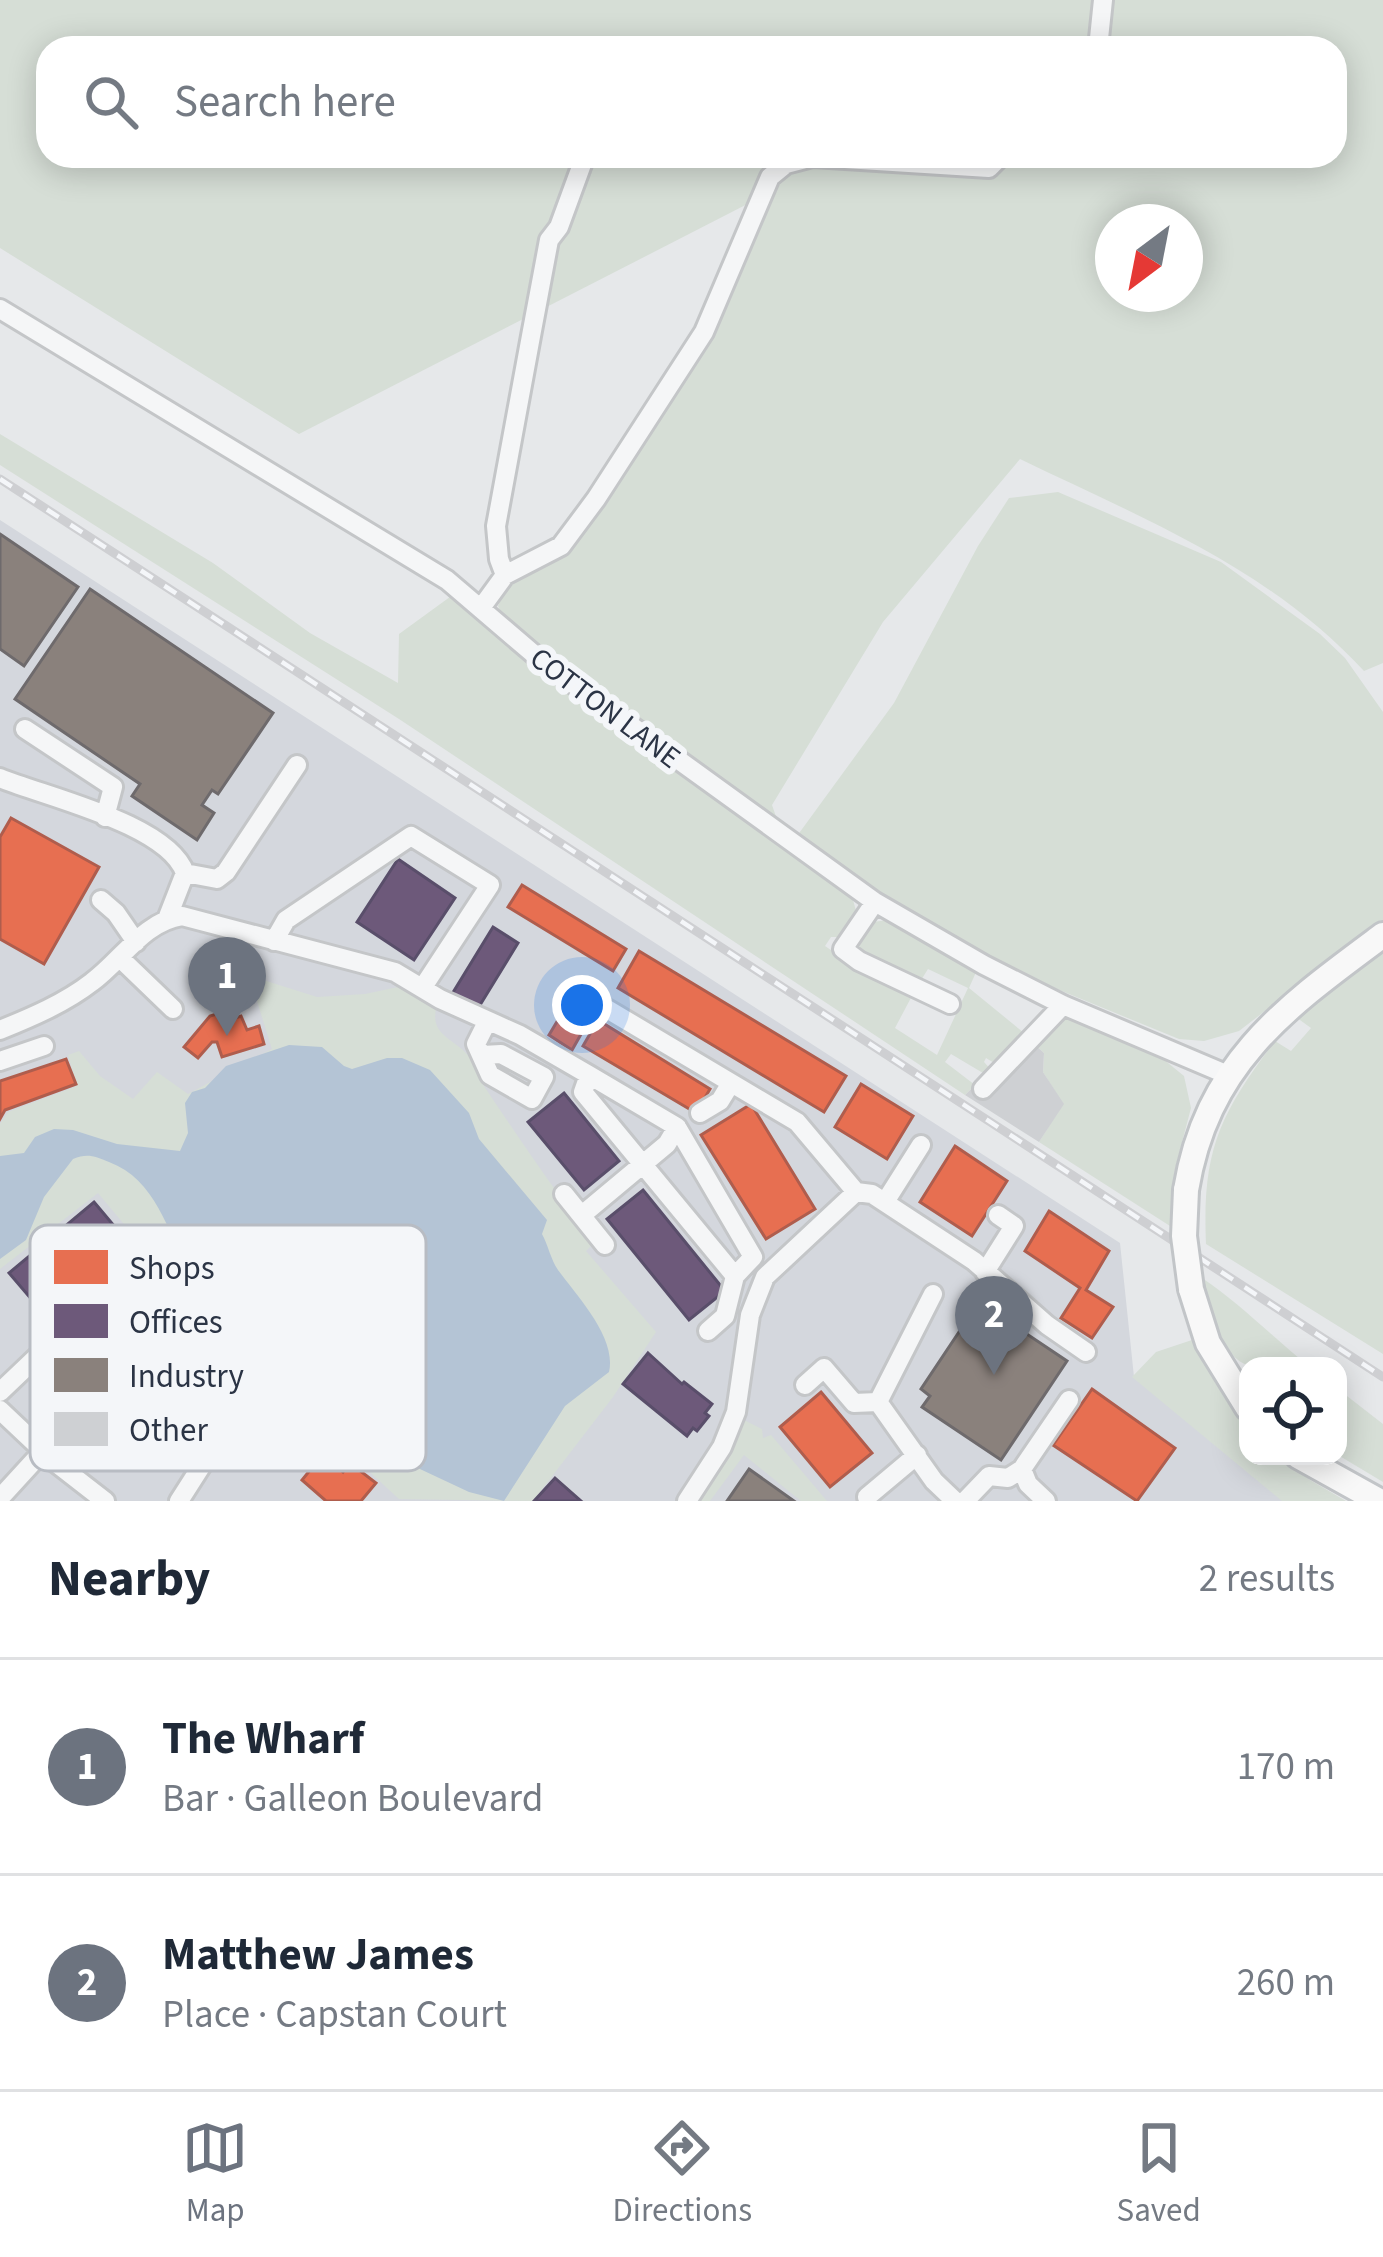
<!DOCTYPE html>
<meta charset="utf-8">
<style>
:root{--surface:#fff;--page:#f6f6f7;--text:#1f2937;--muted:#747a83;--line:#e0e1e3;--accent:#6c737f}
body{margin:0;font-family:"Source Sans 3",sans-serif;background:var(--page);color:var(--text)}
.controls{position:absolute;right:36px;bottom:36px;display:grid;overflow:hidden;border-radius:24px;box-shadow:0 6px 30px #0003}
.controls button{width:108px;height:108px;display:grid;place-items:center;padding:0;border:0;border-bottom:3px solid var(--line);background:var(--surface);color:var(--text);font:60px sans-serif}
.compass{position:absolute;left:1095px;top:204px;width:108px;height:108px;border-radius:50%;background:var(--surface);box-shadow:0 6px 30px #0003;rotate:212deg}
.you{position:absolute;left:582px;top:1005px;width:42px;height:42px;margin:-30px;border:9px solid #fff;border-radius:50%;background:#1a73e8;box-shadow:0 0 0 18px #1a73e833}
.badge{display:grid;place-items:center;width:78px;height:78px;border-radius:50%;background:var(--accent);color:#fff;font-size:39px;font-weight:700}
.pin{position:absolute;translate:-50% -99px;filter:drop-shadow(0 3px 6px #0008)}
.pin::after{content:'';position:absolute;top:63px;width:42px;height:36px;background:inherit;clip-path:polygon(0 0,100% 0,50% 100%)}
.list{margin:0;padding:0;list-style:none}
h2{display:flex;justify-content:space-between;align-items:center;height:156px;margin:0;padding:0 48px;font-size:51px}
h2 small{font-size:39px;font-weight:400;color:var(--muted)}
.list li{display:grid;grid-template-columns:78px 1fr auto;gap:36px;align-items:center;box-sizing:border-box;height:216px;padding:0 48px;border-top:3px solid var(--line)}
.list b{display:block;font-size:45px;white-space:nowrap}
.list p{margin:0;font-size:39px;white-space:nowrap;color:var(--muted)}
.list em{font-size:39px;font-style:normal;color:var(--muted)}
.icon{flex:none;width:66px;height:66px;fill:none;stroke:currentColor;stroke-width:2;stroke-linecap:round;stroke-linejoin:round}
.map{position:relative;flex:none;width:1383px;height:1501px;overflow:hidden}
.search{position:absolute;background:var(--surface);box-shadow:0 6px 30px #0003;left:36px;right:36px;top:36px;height:132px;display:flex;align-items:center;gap:30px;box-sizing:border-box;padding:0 42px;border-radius:36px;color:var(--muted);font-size:45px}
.sheet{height:588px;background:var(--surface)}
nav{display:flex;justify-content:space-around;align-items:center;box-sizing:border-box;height:168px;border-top:3px solid var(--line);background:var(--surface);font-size:33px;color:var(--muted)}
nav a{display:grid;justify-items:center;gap:6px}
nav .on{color:var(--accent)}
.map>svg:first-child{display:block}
.built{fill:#d4d7dd}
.green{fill:#d6ded6;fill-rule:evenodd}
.water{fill:#b4c4d5}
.shops{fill:#e76f51;stroke:#af5d4d;stroke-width:3}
.offices{fill:#6d597a;stroke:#594e6a;stroke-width:3}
.industry{fill:#8a817c;stroke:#6e6a6c;stroke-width:3}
.building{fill:#ced0d3}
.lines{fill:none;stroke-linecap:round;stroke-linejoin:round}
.minor-casing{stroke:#c4c6c8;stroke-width:24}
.major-casing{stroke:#c2c5c8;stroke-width:30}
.minor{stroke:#f5f6f7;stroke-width:18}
.major{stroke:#f8f8f8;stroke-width:24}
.rail-casing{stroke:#cecfd2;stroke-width:9}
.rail{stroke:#f4f6f9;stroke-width:4.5;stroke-dasharray:14;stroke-linecap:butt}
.major-bridge-casing{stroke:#c2c5c8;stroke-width:30;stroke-linecap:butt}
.major-bridge{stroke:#f8f8f8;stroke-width:24}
.labels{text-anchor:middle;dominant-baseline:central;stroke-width:12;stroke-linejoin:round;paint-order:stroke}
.street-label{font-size:30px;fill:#2b3445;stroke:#f4f6f9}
.key{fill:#f4f6f9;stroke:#b8bcc3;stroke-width:3}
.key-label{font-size:33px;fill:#2b3445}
</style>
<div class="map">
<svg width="1383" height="1501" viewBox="0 0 1383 1501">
<rect width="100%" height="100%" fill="#e6e8ea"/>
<path class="built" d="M0 520 1120 1243 1134 1377 1285 1501H0Z"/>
<path class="green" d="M0 0H1383V663L1364 671C1269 568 1144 519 1020 459L883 622 772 805 781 831 531 645 503 617 498 606 506 587 538 563 699 348 767 194 299 434 0 248ZM48 48H1335V156H48ZM1113 222H1185V294H1113Z
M0 434 213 563 310 633 398 683 399 634 454 594 529 663 853 900 858 918 841 937H831L825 946 856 967 913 994 895 1028 937 1055 968 988 928 969 918 985 859 953 857 943 867 923 887 920 977 970 969 988 1029 1037 999 1066 986 1058 984 1062 993 1072 988 1076 951 1054 945 1062 975 1085 965 1095 399 719 0 465Z
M1058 492 1221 562 1320 634 1345 658 1383 712V920L1239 1031 1204 1041 1179 1039 998 965 891 904 797 836 894 703 978 546 1009 498Z
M1383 946V1354L1206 1244C1202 1151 1219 1115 1275 1041L1291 1051 1311 1028 1293 1015Z
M260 979 317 997 365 994 398 987 436 1009C430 1037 457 1039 470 1058 475 1066 477 1075 482 1083 518 1137 554 1191 595 1242L586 1251 656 1332 613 1397 533 1501 399 1499 336 1441 303 1402 187 1328 163 1271 98 1193 0 1269V1124L8 1112 77 1086 68 1055 79 1051 100 1076 133 1099 157 1072 188 1094 272 1049 251 982Z
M1068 1019 1157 1054 1184 1076 1191 1108 1175 1169 1170 1226 1039 1142 1063 1104 1043 1072 1044 1053 1034 1044 1058 1021Z
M1202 1278C1241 1304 1272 1337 1309 1366 1292 1366 1267 1371 1250 1366 1220 1358 1210 1308 1202 1278Z
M1192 1340 1248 1427V1456H1279L1310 1480 1346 1501H1282L1132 1377 1156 1352Z
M1338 1389 1383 1424V1482L1338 1455Z
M742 1419 762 1429 763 1438 771 1435 827 1501H801L744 1455 710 1501H696L723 1461Z"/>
<path class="water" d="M289 1045 322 1047 344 1066 352 1069 387 1058H402L430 1070 469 1113 479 1139 547 1220 542 1234C548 1245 551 1260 558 1270 577 1296 617 1338 609 1372L565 1406 504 1501 469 1492 405 1462 337 1383 332 1382 321 1393 315 1390 331 1374C317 1344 273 1339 245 1325 230 1318 217 1306 205 1295V1289L194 1283C170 1241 160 1181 109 1162 95 1156 87 1153 73 1159L44 1197 26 1240 0 1259V1156L24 1153 35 1137 54 1129 73 1130 117 1144 180 1151 188 1133 185 1103 192 1092 205 1088 226 1066Z"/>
<path class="shops" d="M11 818 99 867 44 964 0 939V837Z
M522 885 626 949 613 971 508 907Z
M639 951 846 1076 824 1112 618 988Z
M583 978 605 992 572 1050 549 1035Z
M223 1012 226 1021 241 1016 247 1030 259 1026 264 1044 222 1057 217 1042H212L198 1058 184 1047 210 1016Z
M598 1020 710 1089 696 1113 583 1046Z
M66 1059 76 1084 5 1110 0 1119V1081Z
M861 1084 913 1116 887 1159 835 1127Z
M751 1104 815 1209 766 1239 701 1135Z
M955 1146 1007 1181 972 1236 920 1202Z
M1049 1211 1109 1251 1086 1290 1113 1307 1092 1338 1061 1318 1080 1288 1025 1251Z
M1092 1389 1175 1448 1137 1501 1053 1445Z
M821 1392 872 1453 830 1487 780 1427Z
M324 1453 343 1472 350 1463 376 1483 361 1501H326L302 1480Z"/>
<path class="offices" d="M398 859 455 898 414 960 357 922Z
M493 927 518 943 477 1010 452 994Z
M564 1093 619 1161 584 1190 528 1122Z
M643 1190 725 1291 689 1320 607 1219Z
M94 1202 157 1277 124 1305 90 1264 38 1307 9 1273Z
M648 1353 682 1384 684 1382 712 1404 705 1413 709 1416 697 1431 693 1428 687 1436 623 1384Z
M555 1478 581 1501H534Z"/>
<path class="industry" d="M0 534 78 587 24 666 0 649Z
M90 589 273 713 218 794 212 790 202 805 214 813 197 840 132 796 140 784 15 699Z
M979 1302 1067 1361 1001 1460 922 1407 930 1396 921 1389Z
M749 1469 794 1501H727Z"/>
<path class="building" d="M1034 1044 1044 1053 1043 1072 1064 1104 1039 1142 965 1095 975 1085 984 1092Z"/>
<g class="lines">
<defs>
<path id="minor" d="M1098 48 1103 0
M0 309 447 580 543 662 875 902 984 965 1063 1005 1228 1075
M505 575 499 559 496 526 531 336 549 240 559 227 585 156
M481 608 505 575 561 546 596 499 704 332 770 177 786 164 813 157 989 168 1001 156
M25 729 113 787 105 817
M0 778C46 797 168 824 185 873L167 919
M185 873 217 879 226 872 297 765
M101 900 116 913 136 942
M875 902 843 949 859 961 950 1004
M274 941 286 920 411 836 490 885 423 987
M120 958 173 1009
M607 1009 797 1122 856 1192 872 1194 974 1261 1047 1325 1086 1352
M0 1030C32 1017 65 1003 92 982 122 960 143 922 182 916L395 972 440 999 520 1035 589 1075 677 1127 753 1257 735 1276 583 1092 589 1075
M483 1055 501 1054 544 1077 532 1099 490 1075 476 1044 487 1022
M0 1061 44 1046
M983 1089 1063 1005
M700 1113 720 1101 731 1083
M564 1194 605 1245
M885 1202 921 1145
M582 1215 667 1144 677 1127
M985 1272 1014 1226 998 1215
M708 1331 725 1316 735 1276
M805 1385 824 1368 854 1403 878 1402
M0 1392 86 1310
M878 1402 934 1481 955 1501
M878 1402 933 1294
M0 1410 56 1463 105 1501
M867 1497 917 1455
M0 1498 43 1451
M179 1501 225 1429
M687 1501 722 1447 736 1412 750 1315 765 1277 856 1192
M965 1501 989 1476 1008 1478 1022 1469
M1046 1501 1028 1484 1022 1469 1069 1400"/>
<path id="major" d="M1186 1190C1207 1062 1286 1007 1383 935
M1191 1289 1208 1343 1248 1408
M1298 1456 1379 1501"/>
</defs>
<use href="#minor" class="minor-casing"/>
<use href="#major" class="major-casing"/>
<use href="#minor" class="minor"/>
<use href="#major" class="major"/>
<defs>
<path id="rail" d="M0 479 1383 1377"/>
</defs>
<use href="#rail" class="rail-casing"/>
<use href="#rail" class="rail"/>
<defs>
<path id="major-bridge" d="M1186 1190 1184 1236 1191 1289"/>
</defs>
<use href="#major-bridge" class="major-bridge-casing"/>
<use href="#major-bridge" class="major-bridge"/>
</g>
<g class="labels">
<g class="street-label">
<text transform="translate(605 708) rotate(37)">COTTON LANE</text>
</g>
</g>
<rect x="30" y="1225" width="396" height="246" rx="18" class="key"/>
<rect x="54" y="1250" width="54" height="34" fill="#e76f51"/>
<rect x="54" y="1304" width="54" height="34" fill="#6d597a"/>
<rect x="54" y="1358" width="54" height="34" fill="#8a817c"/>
<rect x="54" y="1412" width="54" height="34" fill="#ced0d3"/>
<g class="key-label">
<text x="129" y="1279">Shops</text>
<text x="129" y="1333">Offices</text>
<text x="129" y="1387">Industry</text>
<text x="129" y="1441">Other</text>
</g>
</svg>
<div class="controls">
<button><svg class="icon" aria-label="locate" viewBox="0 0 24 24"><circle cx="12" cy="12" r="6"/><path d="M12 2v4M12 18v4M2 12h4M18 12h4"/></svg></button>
</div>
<svg class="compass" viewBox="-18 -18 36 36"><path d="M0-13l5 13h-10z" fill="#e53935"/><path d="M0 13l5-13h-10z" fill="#747a83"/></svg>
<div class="you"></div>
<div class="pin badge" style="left:227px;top:1036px">1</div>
<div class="pin badge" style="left:994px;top:1375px">2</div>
<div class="search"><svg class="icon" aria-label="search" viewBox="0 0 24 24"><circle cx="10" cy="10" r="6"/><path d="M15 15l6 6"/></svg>Search here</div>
</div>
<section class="sheet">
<h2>Nearby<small>2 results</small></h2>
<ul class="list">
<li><span class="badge">1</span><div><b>The Wharf</b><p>Bar · Galleon Boulevard</p></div><em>170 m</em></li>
<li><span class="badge">2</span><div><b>Matthew James</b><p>Place · Capstan Court</p></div><em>260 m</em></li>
</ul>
</section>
<nav>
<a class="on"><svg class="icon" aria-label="map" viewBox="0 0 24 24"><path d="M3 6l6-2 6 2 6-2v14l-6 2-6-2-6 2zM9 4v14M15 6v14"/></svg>Map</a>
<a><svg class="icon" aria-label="directions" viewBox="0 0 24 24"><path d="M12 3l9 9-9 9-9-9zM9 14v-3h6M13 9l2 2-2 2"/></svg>Directions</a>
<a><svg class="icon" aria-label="saved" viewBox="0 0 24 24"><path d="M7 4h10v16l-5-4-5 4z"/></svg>Saved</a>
</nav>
